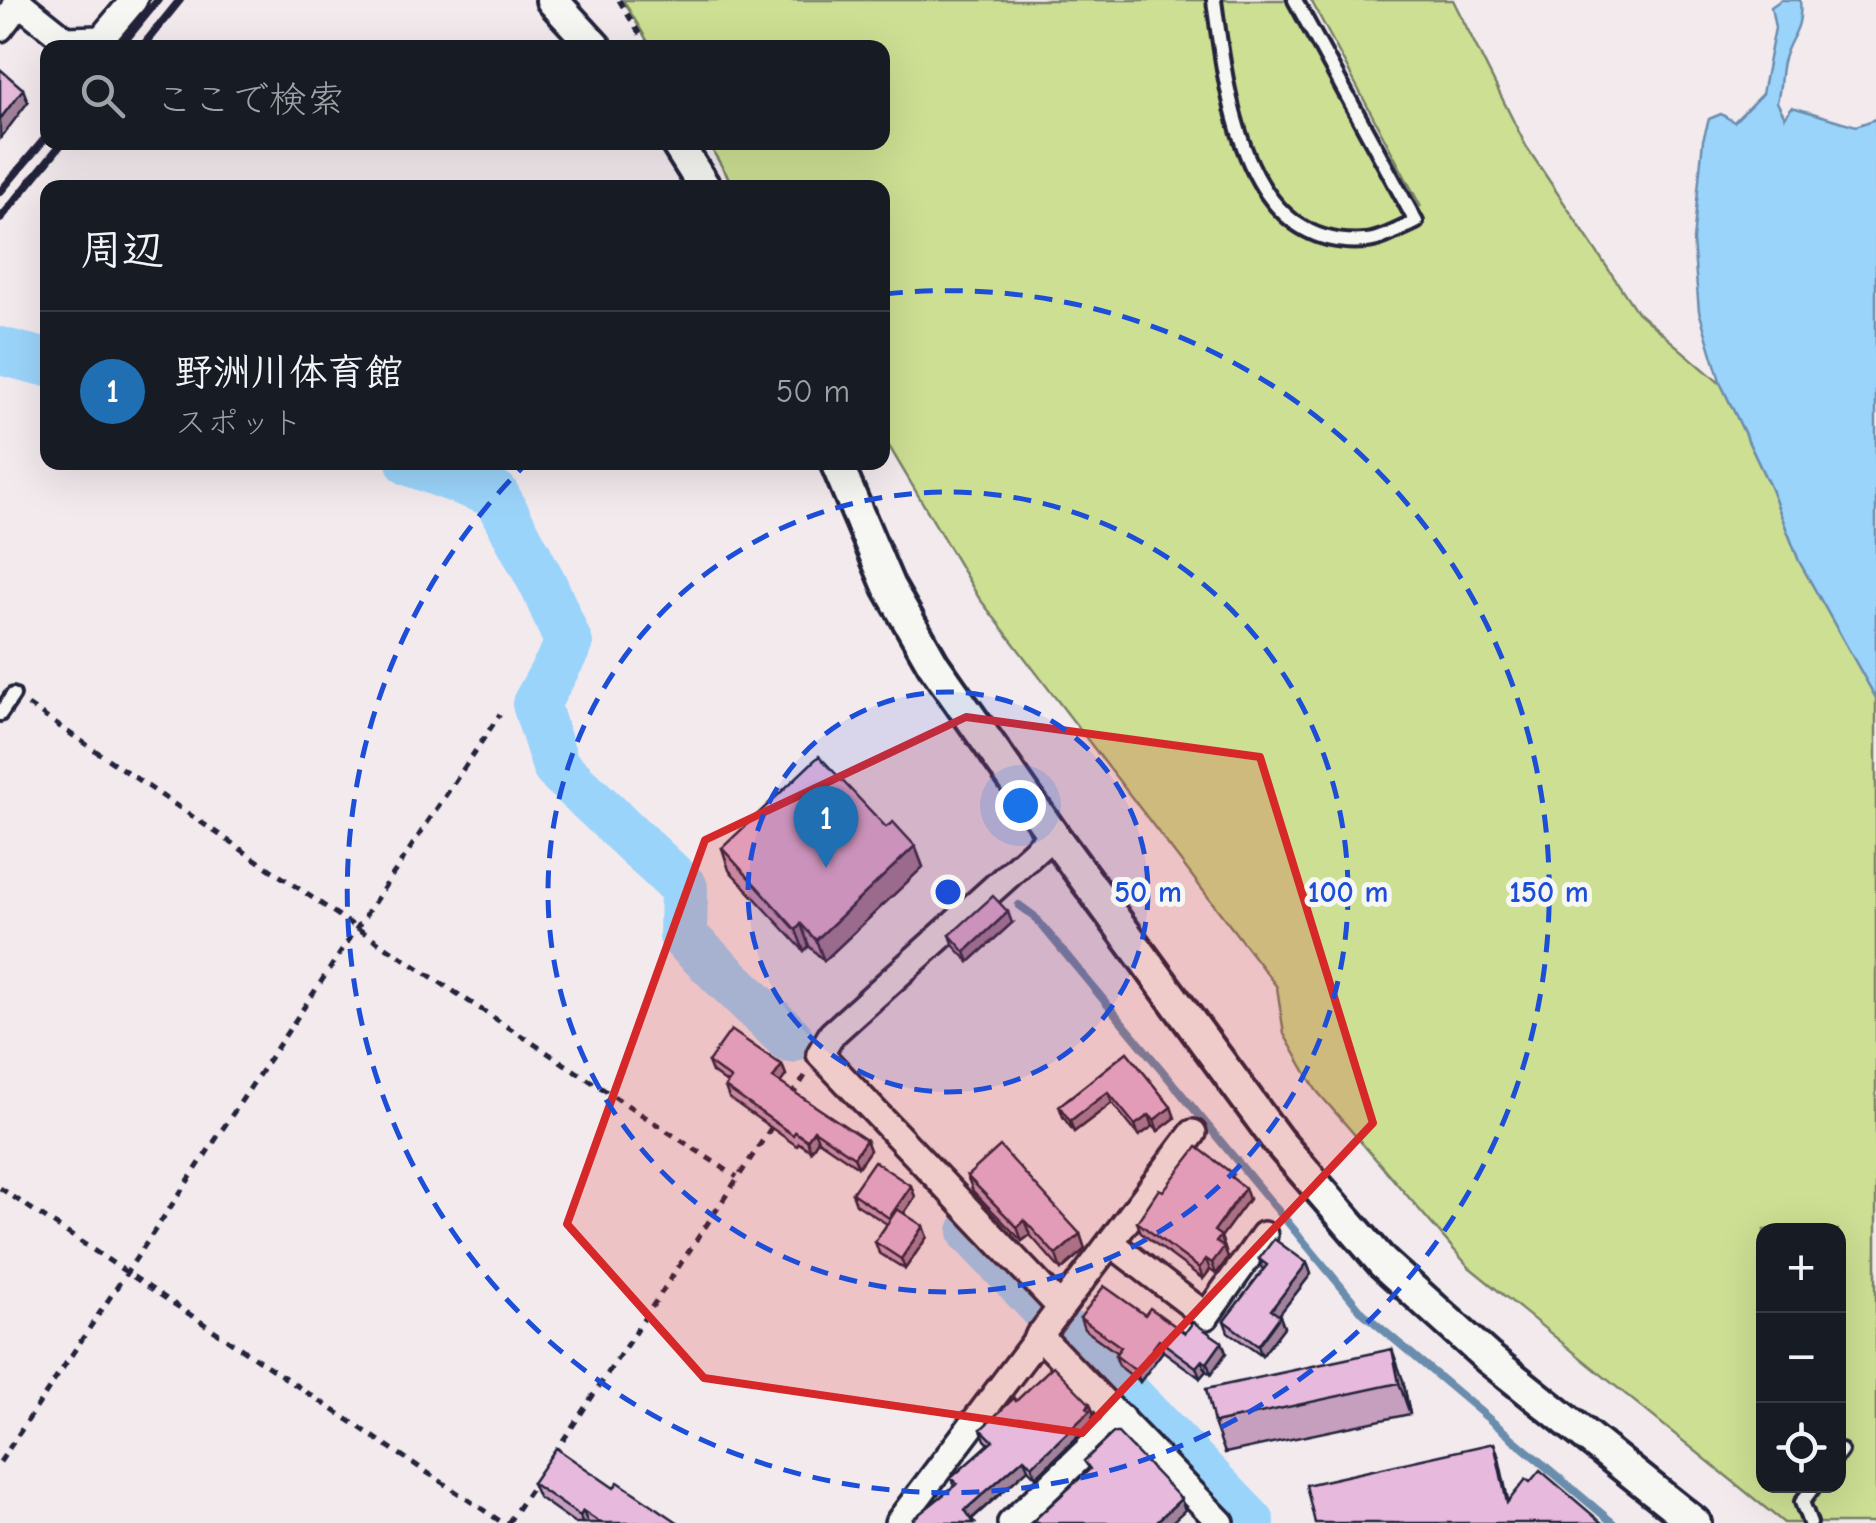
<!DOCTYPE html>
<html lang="ja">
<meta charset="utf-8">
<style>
:root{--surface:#171b24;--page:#242831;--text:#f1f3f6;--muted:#9ea1a6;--line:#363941;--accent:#1f6fb2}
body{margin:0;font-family:"Comic Neue","Klee One",sans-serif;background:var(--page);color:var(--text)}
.controls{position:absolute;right:30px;bottom:30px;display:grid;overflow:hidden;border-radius:20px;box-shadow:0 10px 40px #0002}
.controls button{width:90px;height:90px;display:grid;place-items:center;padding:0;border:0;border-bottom:2px solid var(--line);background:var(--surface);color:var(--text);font:50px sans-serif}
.you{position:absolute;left:1020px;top:805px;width:35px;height:35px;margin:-25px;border:8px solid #fff;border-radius:50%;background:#1a73e8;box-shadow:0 0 0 15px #1a73e833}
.badge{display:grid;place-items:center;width:65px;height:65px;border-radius:50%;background:var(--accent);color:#fff;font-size:32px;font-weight:700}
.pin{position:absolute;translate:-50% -82px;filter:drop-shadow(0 2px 5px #0008)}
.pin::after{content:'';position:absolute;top:52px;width:35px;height:30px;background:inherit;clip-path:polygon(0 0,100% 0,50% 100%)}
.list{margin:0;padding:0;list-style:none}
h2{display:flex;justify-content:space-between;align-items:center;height:130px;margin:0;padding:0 40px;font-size:42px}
h2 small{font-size:32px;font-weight:400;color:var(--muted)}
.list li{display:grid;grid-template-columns:65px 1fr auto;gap:30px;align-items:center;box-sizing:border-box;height:160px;padding:0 40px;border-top:2px solid var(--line)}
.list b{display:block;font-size:38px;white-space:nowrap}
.list p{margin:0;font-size:32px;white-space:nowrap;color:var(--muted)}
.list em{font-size:32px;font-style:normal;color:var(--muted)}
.icon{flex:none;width:55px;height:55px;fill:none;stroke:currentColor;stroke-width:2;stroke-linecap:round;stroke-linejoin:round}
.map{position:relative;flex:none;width:1876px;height:1523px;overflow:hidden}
.search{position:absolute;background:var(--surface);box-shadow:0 10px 40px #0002;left:40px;top:40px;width:850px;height:110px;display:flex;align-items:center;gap:25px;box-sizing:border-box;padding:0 35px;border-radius:20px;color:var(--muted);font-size:38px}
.panel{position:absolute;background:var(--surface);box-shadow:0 10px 40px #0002;left:40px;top:180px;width:850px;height:290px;border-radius:20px}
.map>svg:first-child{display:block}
.green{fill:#cddf93;stroke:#788067;stroke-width:2.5;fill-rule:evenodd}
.water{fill:#9bd4fa;stroke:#6b8dae;stroke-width:2.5}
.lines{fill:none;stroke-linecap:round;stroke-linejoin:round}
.stream{stroke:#6b8dae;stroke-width:8}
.river{stroke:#9bd4fa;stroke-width:48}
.service-casing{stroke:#22223b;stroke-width:20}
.minor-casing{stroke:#22223b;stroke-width:32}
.tertiary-casing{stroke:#22223b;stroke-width:38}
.path{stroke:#22223b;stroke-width:5;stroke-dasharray:8 8;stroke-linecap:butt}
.service{stroke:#f6f6f2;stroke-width:12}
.minor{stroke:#f6f6f2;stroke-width:25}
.tertiary{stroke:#f6f6f2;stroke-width:30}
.rail{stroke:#22223b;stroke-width:8}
.wall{fill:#c79fbe;stroke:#22223b;stroke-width:2.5}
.shaded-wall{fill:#a2829b;stroke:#22223b;stroke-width:2.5}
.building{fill:#e7b9dd;stroke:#22223b;stroke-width:2.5}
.marked{fill:#d62828;fill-opacity:0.2;stroke:#d62828;stroke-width:8;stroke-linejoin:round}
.ring{fill:none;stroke:#1d4ed8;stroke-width:5;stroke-dasharray:18 12}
.centre{fill:#1d4ed8;stroke:#f6f6f2;stroke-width:5}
.ring-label{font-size:30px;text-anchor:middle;font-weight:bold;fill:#1d4ed8;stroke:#f6f6f2;stroke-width:10;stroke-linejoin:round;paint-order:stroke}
</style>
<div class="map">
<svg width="1876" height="1523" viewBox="0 0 1876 1523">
<rect width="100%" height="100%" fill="#f3eaee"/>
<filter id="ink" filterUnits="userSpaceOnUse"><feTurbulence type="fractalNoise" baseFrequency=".01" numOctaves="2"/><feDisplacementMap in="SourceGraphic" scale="20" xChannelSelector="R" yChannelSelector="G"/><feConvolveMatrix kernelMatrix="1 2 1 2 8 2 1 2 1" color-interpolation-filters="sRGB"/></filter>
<g filter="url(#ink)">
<path class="green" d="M623 0H1299L1421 207 1311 0H1453L1526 146 1637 312 1721 384 1771 489 1799 561 1876 698V1523H1784L1469 1267 1316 1090 1284 1034 1277 987 979 598 883 436 882 188 734 187 708 143 882 142V48L651 47ZM1764 1230H1838V1486H1764Z"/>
<path class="water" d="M1781 0H1800C1803 33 1790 34 1783 62 1780 75 1781 88 1777 102L1785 117 1792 107 1856 126 1876 119V698L1799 561 1771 489 1721 384 1699 311 1693 241 1703 140 1709 119 1721 114 1734 122 1762 94 1775 28 1771 7Z"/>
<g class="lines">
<path class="stream" d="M1019 905 1034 916 1363 1313 1613 1523"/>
<path class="river" d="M0 351 48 363
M410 462 495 494 544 586 569 644 536 704 556 767 684 888 683 936 790 1039
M972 1232 1045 1309
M1070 1335 1251 1523"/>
<defs>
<path id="service" d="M1214 0C1226 89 1242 251 1366 241 1382 240 1401 228 1416 222L1295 0
M0 714 13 695
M1838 1455 1841 1451
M1810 1523 1802 1502 1814 1486"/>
<path id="minor" d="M16 0 66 40 101 39 134 0
M0 28 19 3
M1053 835 832 1034 820 1054 1061 1308
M1111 1243 1206 1316 1264 1235
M1039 1335 1221 1523
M898 1523 1193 1133
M1011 1523 1121 1418"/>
<path id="tertiary" d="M552 0 596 48
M676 142 705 188
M836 462 889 587 933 664 1053 835 1277 1140 1383 1263 1487 1357 1695 1523"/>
</defs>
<use href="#service" class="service-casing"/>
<use href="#minor" class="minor-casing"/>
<use href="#tertiary" class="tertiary-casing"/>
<path class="path" d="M619 0 648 48
M28 705 357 928 737 1177
M792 1096 805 1076
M0 1188 503 1523
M554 1454 775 1122
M0 1462 500 714
M508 1523 537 1480"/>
<use href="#service" class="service"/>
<use href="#minor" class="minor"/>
<use href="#tertiary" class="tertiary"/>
<path class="rail" d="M119 48 158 0
M141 48 180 0
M0 192 48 135
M0 219 63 142"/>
</g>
<path class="wall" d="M886 827 915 846 923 867 824 961 809 946 804 951 729 870 722 848Z
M1012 923 969 962 954 946 950 935Z
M1127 1052 1171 1107 1175 1118 1158 1131 1153 1126 1139 1136 1112 1103 1074 1132 1063 1117 1059 1106Z
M708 1062 782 1065 786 1075 780 1083 866 1140 870 1150 858 1167 818 1140 811 1151 799 1143 797 1146 729 1098 725 1087 728 1084 712 1072Z
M967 1176 1080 1234 1085 1249 1061 1270 1030 1235 1022 1241 973 1191Z
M1236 1181 1249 1199 1221 1237 1228 1258 1216 1274 1210 1270 1203 1279 1141 1233 1137 1222 1163 1191Z
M911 1186 915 1197 904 1213 927 1237 905 1269 879 1253 875 1242 887 1224 856 1204 852 1193Z
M1259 1259 1307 1263 1311 1274 1279 1315 1284 1327 1262 1356 1228 1332 1224 1321 1263 1270Z
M1145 1315 1185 1333 1222 1342 1226 1353 1211 1374 1206 1371 1200 1378 1163 1351 1140 1382 1119 1366 1115 1355 1117 1353 1084 1329 1080 1318Z
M1403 1380 1410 1414 1225 1453 1214 1423Z
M1016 1401 1090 1404 1094 1415 1092 1417 1094 1421 1036 1477 1028 1469 972 1519 975 1523H915L913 1519 954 1486 951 1478 989 1444 985 1440 981 1429Z
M532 1483 614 1488 679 1523H575L538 1497Z"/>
<path class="shaded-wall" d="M23 89 28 102 0 139V119Z
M915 846 923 867 824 961 816 940Z
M1008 912 1012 923 969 962 965 952Z
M801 924 809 946 804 951 796 930Z
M782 1065 786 1075 777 1088 773 1078Z
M1108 1092 1112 1103 1074 1132 1070 1121Z
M1171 1107 1175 1118 1158 1131 1154 1120Z
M1149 1115 1153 1126 1139 1136 1135 1125Z
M814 1130 818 1140 811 1151 807 1140Z
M866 1140 870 1150 858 1167 854 1157Z
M911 1186 915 1197 893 1229 889 1218Z
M1245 1188 1249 1199 1221 1237 1228 1258 1216 1274 1212 1263 1214 1231Z
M1024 1220 1030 1235 1022 1241 1017 1227Z
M923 1226 927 1237 905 1269 901 1259Z
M1080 1234 1085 1249 1061 1270 1056 1255Z
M1206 1259 1210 1270 1203 1279 1199 1268Z
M1307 1263 1311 1274 1275 1320 1271 1310Z
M1280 1316 1284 1327 1262 1356 1258 1346Z
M1159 1340 1163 1351 1140 1382 1136 1371Z
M1222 1342 1226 1353 1211 1374 1207 1363Z
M1392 1349 1403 1380 1410 1414 1399 1383Z
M1202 1360 1206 1371 1200 1378 1196 1367Z
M1090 1404 1094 1415 1092 1417 1094 1421 1036 1477 1032 1466Z
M1494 1443 1499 1458 1512 1518 1507 1503Z
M1024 1458 1028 1469 969 1521 965 1510Z
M1181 1499 1185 1510 1171 1523H1155Z
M583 1511 588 1523H582L580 1516Z"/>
<path class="building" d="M0 69 23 89 0 119Z
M819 756 886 827 893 822 915 846 816 940 801 924 796 930 722 848Z
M993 896 1008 912 965 952 950 935Z
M731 1030 782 1065 773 1078 866 1140 854 1157 814 1130 807 1140 795 1132 793 1135 725 1087 731 1079 708 1062Z
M1127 1052 1171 1107 1154 1120 1149 1115 1135 1125 1108 1092 1070 1121 1059 1106Z
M1000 1146 1080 1234 1056 1255 1024 1220 1017 1227 967 1176Z
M1197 1147 1233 1174 1231 1177 1245 1188 1214 1231 1221 1236 1216 1242 1224 1247 1212 1263 1206 1259 1199 1268 1137 1222 1159 1189 1163 1191Z
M874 1161 911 1186 889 1218 852 1193Z
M897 1209 923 1226 901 1259 875 1242Z
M1274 1239 1307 1263 1271 1310 1280 1316 1258 1346 1224 1321 1267 1265 1259 1259Z
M1104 1286 1145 1315 1150 1308 1185 1333 1193 1322 1222 1342 1207 1363 1202 1360 1196 1367 1159 1340 1136 1371 1115 1355 1121 1347 1080 1318Z
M1392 1349 1399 1383 1214 1423 1206 1389Z
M1053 1366 1090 1404 1087 1408 1090 1411 1032 1466 1024 1458 965 1510 974 1523H916L913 1519 957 1484 951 1478 993 1441 981 1429 1014 1398 1016 1401Z
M1113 1433H1118L1181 1499 1155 1523H1031L1090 1469 1084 1461Z
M1494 1443 1507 1503 1526 1479 1530 1482 1540 1470 1602 1523H1315L1306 1485Z
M556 1448 614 1488 618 1482 679 1523H601L583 1511 580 1516 532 1483Z"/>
</g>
<path class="marked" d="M966 717 1260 757 1373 1123 1082 1433 704 1378 567 1224 705 840Z"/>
<circle cx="948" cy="892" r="200" fill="#1d4ed8" fill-opacity=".12"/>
<g class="ring">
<circle cx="948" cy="892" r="200"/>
<circle cx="948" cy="892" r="400"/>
<path d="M885 294A601 601 0 1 1 527 463"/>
</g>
<circle cx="948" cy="892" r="15" class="centre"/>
<g class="ring-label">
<text x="1148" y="902">50 m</text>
<text x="1348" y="902">100 m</text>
<text x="1549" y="902">150 m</text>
</g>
</svg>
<div class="controls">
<button>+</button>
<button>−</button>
<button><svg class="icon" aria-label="locate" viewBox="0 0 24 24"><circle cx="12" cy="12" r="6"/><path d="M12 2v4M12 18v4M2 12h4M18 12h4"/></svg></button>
</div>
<div class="you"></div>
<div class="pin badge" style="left:826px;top:868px">1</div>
<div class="search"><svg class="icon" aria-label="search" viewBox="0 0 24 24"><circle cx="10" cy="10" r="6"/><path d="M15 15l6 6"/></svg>ここで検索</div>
<section class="panel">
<h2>周辺<small></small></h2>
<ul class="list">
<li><span class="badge">1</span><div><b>野洲川体育館</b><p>スポット</p></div><em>50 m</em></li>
</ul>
</section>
</div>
